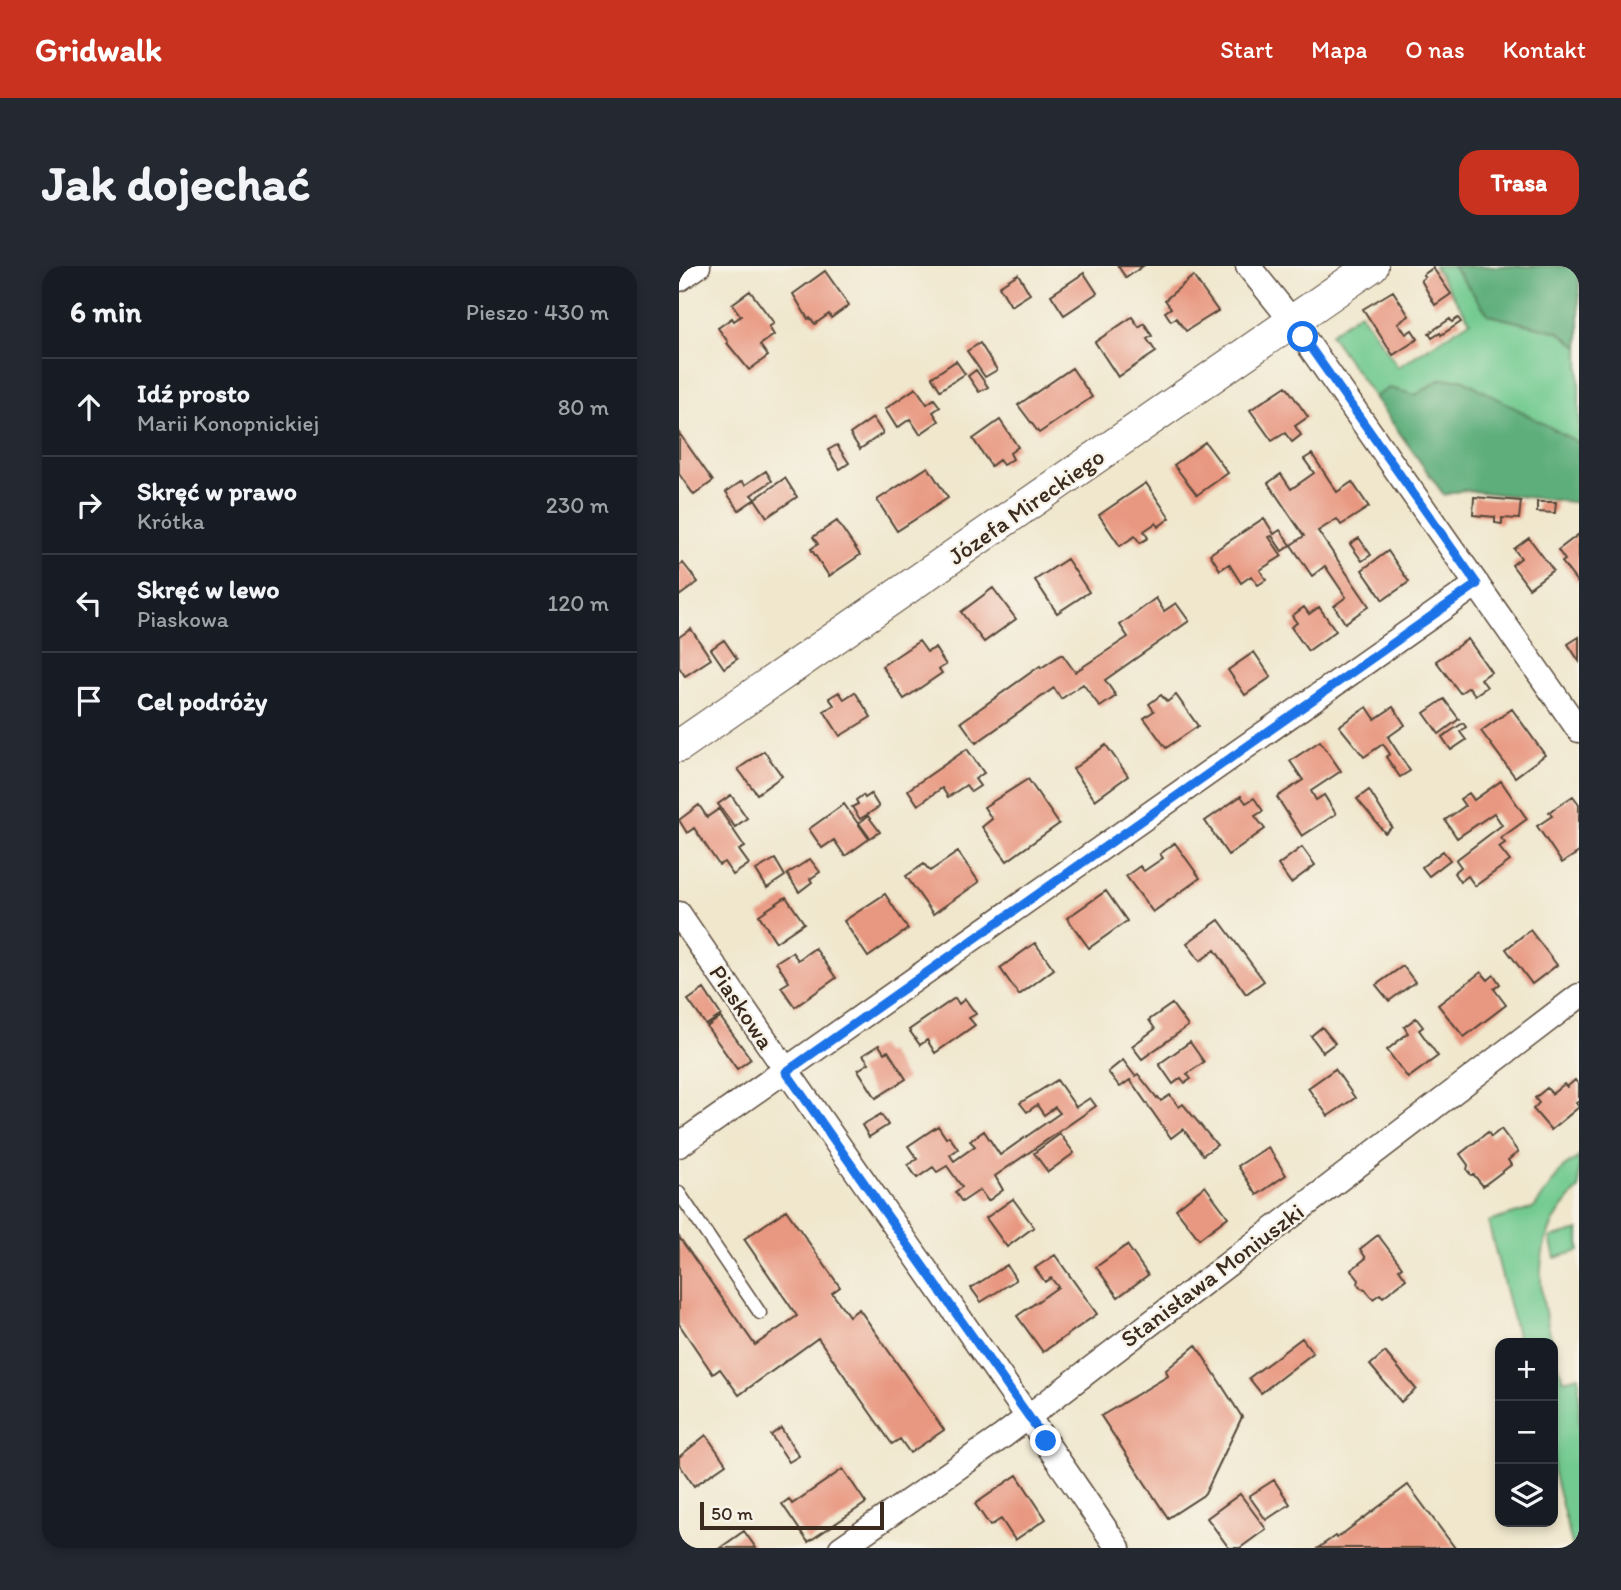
<!DOCTYPE html>
<html lang="pl">
<meta charset="utf-8">
<style>
:root{--surface:#171b24;--page:#242831;--text:#f1f3f6;--muted:#9ea1a6;--line:#363941;--accent:#c8321e}
body{margin:0;font-family:Itim,sans-serif;background:var(--page);color:var(--text)}
.controls{position:absolute;right:21px;bottom:21px;display:grid;overflow:hidden;border-radius:14px;box-shadow:0 4px 10px #0003}
.controls button{width:63px;height:63px;display:grid;place-items:center;padding:0;border:0;border-bottom:2px solid var(--line);background:var(--surface);color:var(--text);font:35px sans-serif}
.scale{position:absolute;left:21px;bottom:18px;width:184px;box-sizing:border-box;padding-left:7px;border:4px solid #3b2a1e;border-top:0;font-size:19px;line-height:24px;white-space:nowrap;color:#3b2a1e;-webkit-text-stroke:5px #f7f3e8;paint-order:stroke}
.stop{position:absolute;width:21px;height:21px;margin:-16px;border:5px solid #1a73e8;border-radius:50%;background:#fff}
.stop.end{background:#1a73e8;border-color:#fff;box-shadow:0 2px 7px #0008}
.list{margin:0;padding:0;list-style:none}
h2{display:flex;justify-content:space-between;align-items:center;height:91px;margin:0;padding:0 28px;font-size:30px}
h2 small{font-size:23px;font-weight:400;color:var(--muted)}
.list li{display:grid;grid-template-columns:46px 1fr auto;gap:21px;align-items:center;box-sizing:border-box;height:98px;padding:0 28px;border-top:2px solid var(--line)}
.list b{display:block;font-size:26px;white-space:nowrap}
.list p{margin:0;font-size:23px;white-space:nowrap;color:var(--muted)}
.list em{font-size:23px;font-style:normal;color:var(--muted)}
.icon{flex:none;width:38px;height:38px;fill:none;stroke:currentColor;stroke-width:2;stroke-linecap:round;stroke-linejoin:round}
.map{position:relative;flex:none;width:900px;height:1282px;overflow:hidden;border-radius:21px}
header{display:flex;align-items:center;gap:42px;box-sizing:border-box;height:98px;padding:0 35px;background:var(--accent);color:#fff}
header strong{font-size:33px}
nav{display:flex;gap:38px;margin-inline-start:auto;font-size:24px}
.intro{display:flex;align-items:center;justify-content:space-between;box-sizing:border-box;height:168px;padding:0 42px}
h1{margin:0;font-size:49px}
.button{padding:18px 32px;border-radius:21px;background:var(--accent);color:#fff;font-size:24px;font-weight:700}
main{display:flex;gap:42px;padding:0 42px}
aside{flex:1;background:var(--surface);border-radius:21px;box-shadow:0 4px 10px #0003}
.map>svg:first-child{display:block}
.green{fill:#72ca90;stroke:#567a57;stroke-width:2}
.forest{fill:#5dae7a;stroke:#4c6c4c;stroke-width:2}
.building{fill:#e89780}
.lines{fill:none;stroke-linecap:round;stroke-linejoin:round}
.service-casing{stroke:#564638;stroke-width:15}
.minor-casing{stroke:#564638;stroke-width:27}
.tertiary-casing{stroke:#564638;stroke-width:34}
.service{stroke:#fff;stroke-width:12}
.minor{stroke:#fff;stroke-width:24}
.tertiary{stroke:#fff;stroke-width:32}
.route{stroke:#1a73e8;stroke-width:9}
.labels{text-anchor:middle;dominant-baseline:central;stroke-width:5;stroke-linejoin:round;paint-order:stroke}
.street-label{font-size:24px;fill:#3b2a1e;stroke:#f7f3e8}
</style>
<header>
<strong>Gridwalk</strong>
<nav><a>Start</a><a>Mapa</a><a>O nas</a><a>Kontakt</a></nav>
</header>
<div class="intro"><h1>Jak dojechać</h1><a class="button">Trasa</a></div>
<main>
<aside>
<h2>6 min<small>Pieszo · 430 m</small></h2>
<ul class="list">
<li><svg class="icon" aria-label="ahead" viewBox="0 0 24 24"><path d="M12 20V5M6 11l6-6 6 6"/></svg><div><b>Idź prosto</b><p>Marii Konopnickiej</p></div><em>80 m</em></li>
<li><svg class="icon" aria-label="right" viewBox="0 0 24 24"><path d="M7 20v-9h11M14 6l5 5-5 5"/></svg><div><b>Skręć w prawo</b><p>Krótka</p></div><em>230 m</em></li>
<li><svg class="icon" aria-label="left" viewBox="0 0 24 24"><path d="M17 20v-9H6M10 6l-5 5 5 5"/></svg><div><b>Skręć w lewo</b><p>Piaskowa</p></div><em>120 m</em></li>
<li><svg class="icon" aria-label="arrive" viewBox="0 0 24 24"><path d="M6 21V4h12l-3 4 3 4H6"/></svg><div><b>Cel podróży</b></div></li>
</ul>
</aside>
<div class="map">
<svg width="900" height="1282" viewBox="0 0 900 1282">
<rect width="100%" height="100%" fill="#f7f3e8"/>
<filter id="ink" filterUnits="userSpaceOnUse"><feTurbulence type="fractalNoise" baseFrequency=".0143" numOctaves="2"/><feDisplacementMap in="SourceGraphic" scale="14" xChannelSelector="R" yChannelSelector="G"/><feConvolveMatrix kernelMatrix="1 2 1 2 8 2 1 2 1" color-interpolation-filters="sRGB"/></filter>
<filter id="wash" filterUnits="userSpaceOnUse"><feTurbulence type="fractalNoise" baseFrequency=".00686" numOctaves="4" result="noise"/><feDisplacementMap in="SourceGraphic" scale="28" xChannelSelector="R" yChannelSelector="G"/><feGaussianBlur stdDeviation="1.57" result="paint"/><feColorMatrix in="noise" values="0 0 0 0 0 0 0 0 0 0 0 0 0 0 0 0 0 1.4 0 .05"/><feComposite in="paint" operator="in"/></filter>
<g filter="url(#wash)">
<rect width="100%" height="100%" fill="#f0e7cd"/>
<path class="green" d="M755 0H774L810 49 880 66 900 81V177L762 113 737 129 710 122 695 131 651 68 681 46 719 101 791 55Z
M900 891V923C839 981 865 1044 884 1114L900 1110V1282H894L874 1205V1077H840L809 956 855 942 884 902Z
M900 964V985L876 992 871 972Z"/>
<path class="forest" d="M774 0H900V81L880 66 810 49Z
M762 113H783L900 177V237L784 224 765 229 695 131 710 122 737 129Z"/>
<g id="blocks">
<path class="building" d="M439 0H464L447 12Z
M754 2 772 28 756 39 742 14 746 11 744 9Z
M146 5 170 39 152 52 150 48 136 58 131 52 129 53 114 28Z
M405 7 418 27 385 49 372 29Z
M339 8 351 28 332 40 320 20Z
M514 10 539 45 507 65 497 52 492 55 486 46 492 42 486 34Z
M71 25 95 57 90 61 95 69 81 79 89 90 70 104 48 77 49 76 39 62 53 52 55 55 62 50 53 38Z
M714 25 730 50 719 57 727 68 733 64 739 73 714 89 684 43Z
M453 51 460 61 465 57 473 70 468 73 477 86 439 111 416 76Z
M779 52 782 56 762 69 761 67 753 72 750 67 771 53 773 56Z
M301 77 318 104 306 111 288 85Z
M277 95 286 108 261 124 253 111Z
M393 102 413 131 360 167 339 139Z
M297 104 309 121 300 126 289 110Z
M607 120 629 151 616 160 622 169 613 176 606 167 593 175 571 144Z
M237 122 248 138 255 133 261 141 254 146 260 155 241 168 231 153 218 162 206 143Z
M194 152 204 167 181 183 171 168Z
M321 154 339 181 331 187 334 193 324 199 320 194 312 200 294 173Z
M0 167 34 215 15 229 0 208Z
M526 176 549 207 518 229 495 199Z
M158 179 170 197 161 203 149 184Z
M633 188 658 226 673 216 690 241 662 259 658 253 639 265 690 340 666 357 655 340 667 331 646 300 633 310 612 279 625 270 589 217 602 208 612 223 635 207 625 193Z
M249 201 269 232 218 265 198 234Z
M87 205 93 215 72 229 76 233 60 244 47 226 63 215 66 219Z
M106 212 118 231 88 251 76 233Z
M467 217 491 252 479 261 477 257 465 265 469 272 461 277 456 270 441 280 420 249Z
M795 231 842 235 840 253 823 252V258L816 257V251L794 249Z
M858 236H877L876 247 858 246Z
M585 252 595 268 601 264 612 279 603 285 593 270 590 271 603 290 581 304 587 314 579 319 572 310 562 317 550 298 541 304 531 288Z
M158 255 181 289 150 310 132 283 139 278 134 271Z
M900 268V314L898 316 883 296 886 294 879 284Z
M680 272 692 289 683 295 671 278Z
M850 272 874 304 850 322 833 299 842 292 835 283Z
M709 285 730 316 704 334 683 304Z
M388 293 410 326 378 347 356 314Z
M4 297 19 316 0 330V300Z
M314 322 337 353 305 376 282 346Z
M477 332 485 345 497 337 510 355 426 414 437 430 421 441 404 418 382 433 375 422 297 477 282 456 361 400 362 402 383 388 396 406 449 371 441 359Z
M625 341 630 348 640 341 657 365 629 385 612 361 618 357 613 350Z
M12 363 32 393 6 410 0 401V371Z
M900 371V395L889 378Z
M789 373 812 406 802 413 808 421 796 429 790 421 781 427 757 395Z
M45 374 58 393 45 402 32 383Z
M240 375 248 386 256 382 267 399 260 403 263 407 225 433 203 400Z
M575 386 592 411 566 429 549 404Z
M160 426 165 433 176 426 192 451 161 470 145 445 155 439 150 432Z
M482 429 488 436 497 429 519 460 487 482 465 452 475 445 470 438Z
M765 433 780 453 760 468 745 447Z
M688 441 696 453 714 441 726 459 709 471 731 505 721 511 707 491 711 488 704 478 685 491 660 460Z
M833 443 866 489 836 511 802 465Z
M784 457 787 461 781 466 787 474 772 484 763 471Z
M641 475 662 505 632 525 637 534 645 529 657 548 623 570 598 531 624 514 611 495Z
M427 479 449 510 416 534 394 503Z
M288 483 305 507 296 513 301 520 292 526 287 519 269 531 263 522 239 539 229 524Z
M85 485 103 510 78 528 59 503Z
M349 513 380 558 328 595 303 561 313 553 305 541Z
M822 515 848 553 822 572 826 577 820 581 831 595 796 620 789 610 781 616 775 607 782 601 777 594 823 559 815 547 778 572 766 554 786 540 781 533 790 527 795 534Z
M690 524 713 561 706 567 678 533Z
M192 528 200 541 181 553 173 541 179 538 177 534 184 529 186 532Z
M52 529 68 552 56 561 39 538Z
M562 530 567 537 575 532 584 545 576 550 586 563 549 589 526 555Z
M894 530 900 538V586L883 597 858 560 873 550 870 546Z
M165 538 190 573 166 590 155 574 143 582 130 563Z
M20 539 28 551 40 543 66 581 60 584 70 598 54 609 45 596 40 599 15 562 8 567 0 554Z
M189 550 201 566 191 572 180 557Z
M496 577 521 612 474 646 447 610 461 600 465 605 484 592 481 588Z
M623 581 636 599 612 617 599 599Z
M764 585 771 594 750 610 743 601Z
M279 586 300 616 254 648 227 610 245 598 251 605Z
M96 593 106 610 88 622 77 604Z
M131 593 141 606 131 613 133 616 120 626 108 608Z
M427 625 448 655 410 682 388 652Z
M206 628 229 663 189 691 165 655Z
M107 631 125 657 97 676 80 649Z
M540 654 585 715 567 728 536 684 521 695 508 677Z
M851 664 878 699 853 718 827 683Z
M356 677 375 703 340 729 321 702Z
M136 682 157 712 116 741 102 721 110 716 97 696 113 686 119 694Z
M724 700 736 716 710 735 697 719Z
M802 706 809 714 815 709 821 718 815 723 827 739 785 771 759 739Z
M25 723 42 749 27 759 9 734Z
M276 732 280 738 286 733 297 748 290 752 296 759 256 787 248 774 241 779 230 764Z
M493 738 509 760 463 793 453 780 476 763 470 754Z
M41 751 72 793 58 803 28 761Z
M737 752 744 761 740 764 759 790 729 812 708 784 729 767 725 761Z
M643 761 656 777 644 786 632 770Z
M511 776 525 796 508 808 512 813 506 817 502 812 494 818 480 798Z
M200 779 205 787 209 785 227 813 197 832 179 804 190 797 184 789Z
M444 794 456 810 459 808 478 832 479 831 482 835 491 829 500 841 504 838 538 879 524 889 504 863 492 872 451 814 441 821 429 806Z
M656 803 676 832 649 850 629 822Z
M378 814 397 841 411 832 417 840 316 910 324 924 309 935 301 924 283 936 276 926 283 921 268 900 258 906 254 901 238 912 229 899 238 893 229 880 259 860 267 872 270 870 279 883 271 889 275 895 296 880 291 875 305 865 321 889 381 847 376 841 365 849 358 839 348 846 341 837Z
M896 814 900 819V835L897 837 900 841 872 864 854 843 860 837 856 832 868 822 873 828 885 818 888 821Z
M202 848 209 859 190 871 183 859Z
M822 863 839 886 829 894 832 899 804 920 795 909H792L788 904 789 899 781 888 809 866 812 871Z
M381 868 395 887 369 906 355 887Z
M589 881 607 909 578 929 559 900Z
M526 920 549 951 520 973 497 943Z
M334 933 355 961 328 981 307 952Z
M107 944 161 1021 153 1027 170 1050 180 1043 265 1164 231 1187 221 1173 213 1178 139 1072 60 1129 41 1103 34 1108 0 1058V971L76 1079 118 1050 65 973Z
M699 969 723 1001 720 1003 727 1013 704 1031 701 1028 694 1033 686 1023 682 1022 679 1018 680 1014 672 1004 687 992 681 983Z
M448 979 469 1009 439 1031 417 1001Z
M376 989 418 1048 364 1086 338 1050 379 1021 372 1012 366 1016 356 1002Z
M328 999 337 1014 302 1036 292 1022Z
M623 1072 634 1087 582 1127 570 1112Z
M517 1079 563 1151 526 1228 489 1252 422 1150 489 1110 487 1104Z
M706 1086 737 1123 722 1136 691 1099Z
M102 1162 120 1190 110 1196 92 1169Z
M27 1169 47 1198 15 1220 0 1198V1191Z
M164 1203 187 1237 129 1276 103 1238 110 1233 113 1238Z
M338 1209 367 1253 336 1274 322 1253 311 1260 296 1238Z
M595 1214 611 1238 587 1254 570 1230Z
M729 1219 776 1282H639L656 1270 658 1272Z
M561 1228 587 1263 561 1282H550L528 1252Z
M65 1265 77 1282H41Z"/>
</g>
</g>
<g filter="url(#ink)">
<use href="#blocks" fill-opacity="0" stroke="#564638" stroke-width="2"/>
<g class="lines">
<defs>
<path id="service" d="M0 927 81 1047"/>
<path id="minor" d="M569 0 613 55 900 464
M0 13 19 0
M0 648C144 861 295 1069 439 1282
M0 879 798 318
M162 1282 324 1170 900 730"/>
<path id="tertiary" d="M0 480 693 0"/>
</defs>
<use href="#service" class="service-casing"/>
<use href="#minor" class="minor-casing"/>
<use href="#tertiary" class="tertiary-casing"/>
<use href="#service" class="service"/>
<use href="#minor" class="minor"/>
<use href="#tertiary" class="tertiary"/>
</g>
</g>
<g class="lines" filter="url(#ink)">
<path class="route" d="M367 1175 107 806 798 318 624 71"/>
</g>
<g class="labels">
<g class="street-label">
<text transform="translate(347 240) rotate(-35)">Józefa Mireckiego</text>
<text transform="translate(63 741) rotate(56)">Piaskowa</text>
<text transform="translate(533 1009) rotate(-37)">Stanisława Moniuszki</text>
</g>
</g>
</svg>
<div class="controls">
<button>+</button>
<button>−</button>
<button><svg class="icon" aria-label="layers" viewBox="0 0 24 24"><path d="M12 4l9 5-9 5-9-5zM3 14l9 5 9-5"/></svg></button>
</div>
<div class="scale">50 m</div>
<div class="stop" style="left:624px;top:71px"></div>
<div class="stop end" style="left:367px;top:1175px"></div>
</div>
</main>
